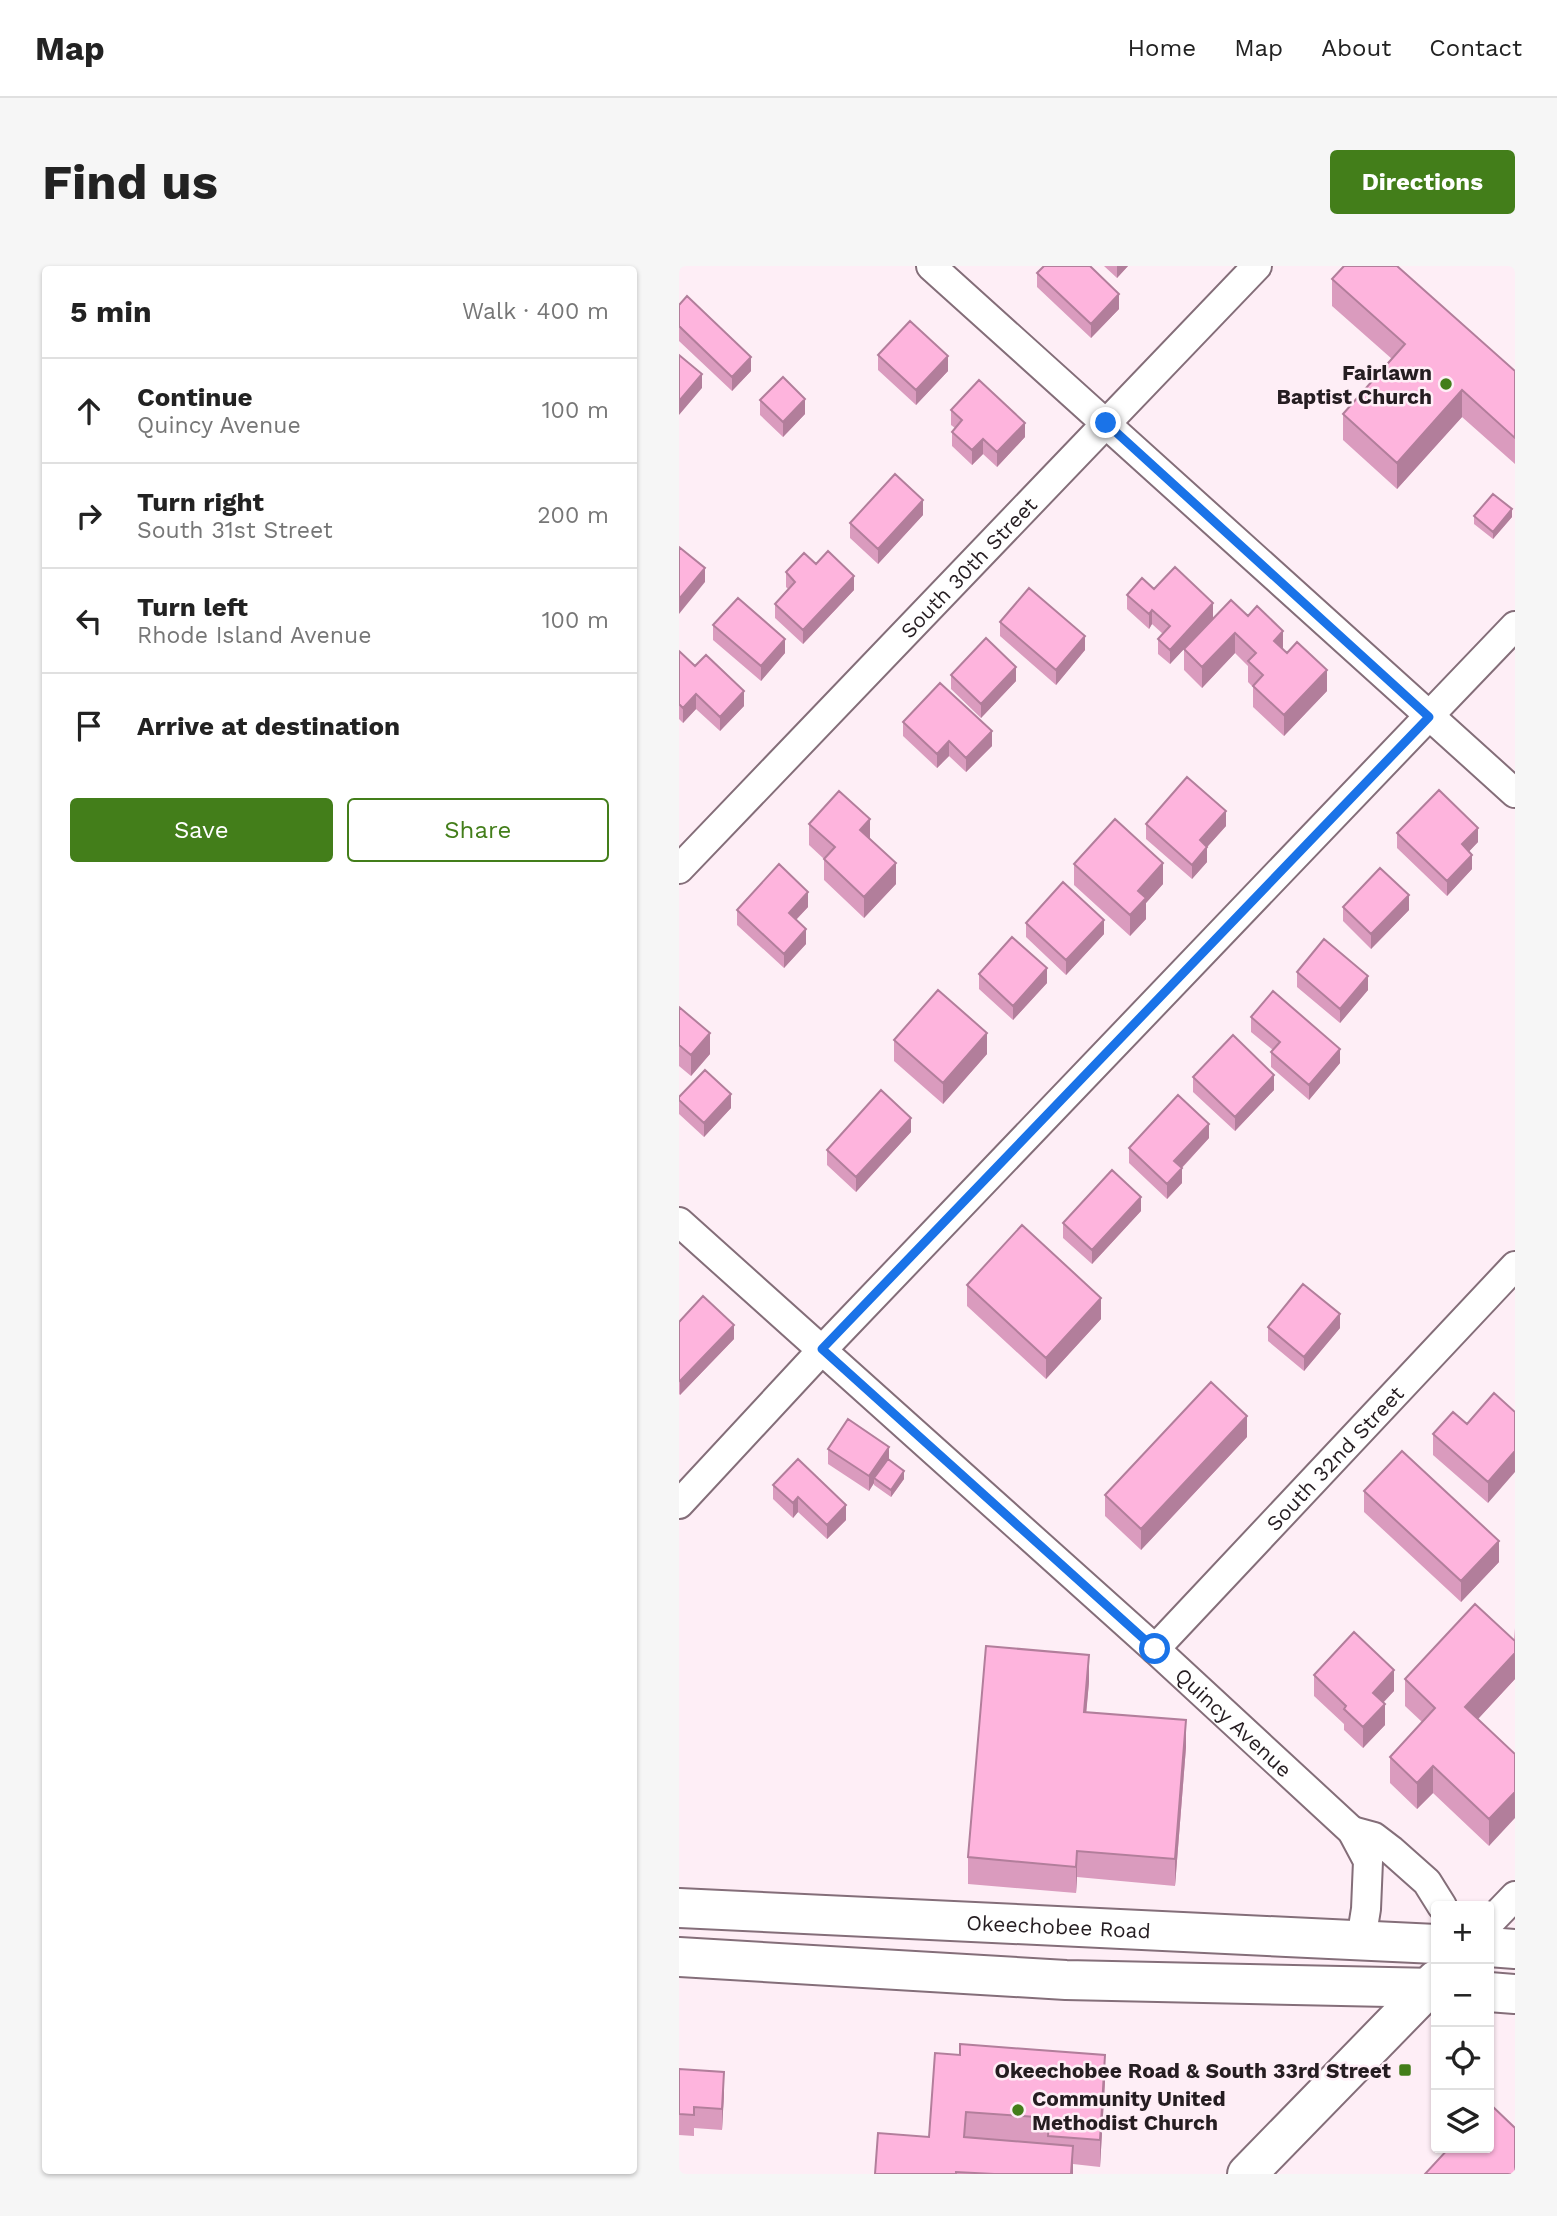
<!DOCTYPE html>
<meta charset="utf-8">
<style>
:root{--surface:#fff;--page:#f6f6f6;--text:#222;--muted:#767676;--line:#e0e0e0;--accent:#437e1a}
body{margin:0;font-family:"Work Sans",sans-serif;background:var(--page);color:var(--text)}
.controls{position:absolute;right:21px;bottom:21px;display:grid;overflow:hidden;border-radius:7px;box-shadow:0 2px 5px #0004}
.controls button{width:63px;height:63px;display:grid;place-items:center;padding:0;border:0;border-bottom:2px solid var(--line);background:var(--surface);color:var(--text);font:35px sans-serif}
.stop{position:absolute;width:21px;height:21px;margin:-16px;border:5px solid #1a73e8;border-radius:50%;background:#fff}
.stop.end{background:#1a73e8;border-color:#fff;box-shadow:0 2px 7px #0008}
.list{margin:0;padding:0;list-style:none}
h2{display:flex;justify-content:space-between;align-items:center;height:91px;margin:0;padding:0 28px;font-size:30px}
h2 small{font-size:23px;font-weight:400;color:var(--muted)}
.list li{display:grid;grid-template-columns:46px 1fr auto;gap:21px;align-items:center;box-sizing:border-box;height:105px;padding:0 28px;border-top:2px solid var(--line)}
.list b{display:block;font-size:26px;white-space:nowrap}
.list p{margin:0;font-size:23px;white-space:nowrap;color:var(--muted)}
.list em{font-size:23px;font-style:normal;color:var(--muted)}
.actions{display:flex;gap:14px;padding:21px 28px}
.actions a{flex:1;padding:16px 0;border:2px solid var(--accent);border-radius:7px;text-align:center;font-size:24px;color:var(--accent)}
.actions .main{background:var(--accent);color:#fff}
.icon{flex:none;width:38px;height:38px;fill:none;stroke:currentColor;stroke-width:2;stroke-linecap:round;stroke-linejoin:round}
.map{position:relative;flex:none;width:836px;height:1908px;overflow:hidden;border-radius:7px}
header{display:flex;align-items:center;gap:42px;box-sizing:border-box;height:98px;padding:0 35px;background:var(--surface);border-bottom:2px solid var(--line)}
header strong{font-size:33px}
nav{display:flex;gap:38px;margin-inline-start:auto;font-size:24px}
.intro{display:flex;align-items:center;justify-content:space-between;box-sizing:border-box;height:168px;padding:0 42px}
h1{margin:0;font-size:49px}
.button{padding:18px 32px;border-radius:7px;background:var(--accent);color:#fff;font-size:24px;font-weight:700}
main{display:flex;gap:42px;padding:0 42px}
aside{flex:1;background:var(--surface);border-radius:7px;box-shadow:0 2px 5px #0004}
.map>svg:first-child{display:block}
.lines{fill:none;stroke-linecap:round;stroke-linejoin:round}
.street-casing{stroke:#846e79;stroke-width:32}
.secondary-casing{stroke:#846e79;stroke-width:42}
.street{stroke:#fff;stroke-width:28}
.secondary{stroke:#fff;stroke-width:38}
.wall{fill:#da9bbe}
.shaded-wall{fill:#b27e9b}
.building{fill:#feb4dd;stroke:#b27e9b;stroke-width:2}
.route{stroke:#1a73e8;stroke-width:9}
.poi-dot{fill:#437e1a;stroke:#feeef6;stroke-width:2.5}
.labels{text-anchor:middle;dominant-baseline:central;stroke-width:5;stroke-linejoin:round;paint-order:stroke}
.poi-label{font-size:21px;font-weight:bold;fill:#251d21;stroke:#feeef6;text-anchor:end}
.street-label{font-size:21px;fill:#251d21;stroke:#feeef6}
</style>
<header>
<strong>Map</strong>
<nav><a>Home</a><a>Map</a><a>About</a><a>Contact</a></nav>
</header>
<div class="intro"><h1>Find us</h1><a class="button">Directions</a></div>
<main>
<aside>
<h2>5 min<small>Walk · 400 m</small></h2>
<ul class="list">
<li><svg class="icon" aria-label="ahead" viewBox="0 0 24 24"><path d="M12 20V5M6 11l6-6 6 6"/></svg><div><b>Continue</b><p>Quincy Avenue</p></div><em>100 m</em></li>
<li><svg class="icon" aria-label="right" viewBox="0 0 24 24"><path d="M7 20v-9h11M14 6l5 5-5 5"/></svg><div><b>Turn right</b><p>South 31st Street</p></div><em>200 m</em></li>
<li><svg class="icon" aria-label="left" viewBox="0 0 24 24"><path d="M17 20v-9H6M10 6l-5 5 5 5"/></svg><div><b>Turn left</b><p>Rhode Island Avenue</p></div><em>100 m</em></li>
<li><svg class="icon" aria-label="arrive" viewBox="0 0 24 24"><path d="M6 21V4h12l-3 4 3 4H6"/></svg><div><b>Arrive at destination</b></div></li>
</ul>
<div class="actions"><a class="main">Save</a><a>Share</a></div>
</aside>
<div class="map">
<svg width="836" height="1908" viewBox="0 0 836 1908">
<rect width="100%" height="100%" fill="#feeef6"/>
<g class="lines">
<defs>
<g id="street">
<path d="M252 0 836 527"/>
<path id="s1" d="M0 603 578 0"/>
<path id="s2" d="M0 956 476 1383 673 1565 689 1595 687 1643 682 1674"/>
<path d="M0 1238 143 1084 836 360"/>
<path id="s3" d="M476 1383 836 1000"/>
<path d="M673 1565 695 1571 712 1584 748 1616 763 1640"/>
<path d="M810 1657 836 1630"/>
</g>
<g id="secondary">
<path id="s4" d="M0 1642 757 1678"/>
<path d="M810 1681 836 1683"/>
<path d="M0 1691 387 1714 757 1722"/>
<path d="M810 1726 836 1728"/>
<path d="M568 1908 757 1714"/>
</g>
</defs>
<use href="#street" class="street-casing"/>
<use href="#secondary" class="secondary-casing"/>
<use href="#street" class="street"/>
<use href="#secondary" class="secondary"/>
</g>
<path class="wall" d="M425 0H449L438 12Z
M358 7 440 43 412 72 358 21Z
M653 13 836 105V198L783 151 718 223 664 174V148L713 93 653 40Z
M0 39 72 105 53 125 0 75Z
M199 89 269 105 237 139 199 104Z
M81 134 126 148 104 171 81 149Z
M272 144 346 171 318 201 304 188 293 199 273 180V166L276 162 272 159Z
M244 249 199 298 171 272V257Z
M795 250 833 251 814 273 795 258Z
M137 298 175 324 124 378 96 352V338L109 323 107 321V306Z
M475 323 534 352 491 398 479 388V373L484 368 473 358 470 363 448 343V329Z
M569 350 648 425 605 470 574 441V421L569 416V400L556 387 523 422 505 404V383Z
M321 356 406 384 377 419 321 370Z
M34 359 106 387 82 415 34 374Z
M0 385 16 400 65 440 41 465 17 443 4 457 0 453Z
M272 409 337 415 302 452 272 423Z
M224 456 313 480 287 506 270 490 258 502 224 470Z
M130 558 191 573 217 618 185 652 145 614V593L130 579Z
M467 558 547 560 528 581V596L513 613 467 573Z
M718 567 799 576 790 585 793 603 768 630 718 582Z
M395 598 484 618 467 637V653L451 670 395 619Z
M129 641 117 654 127 678 105 702 58 659V644Z
M664 641 730 644 692 683 664 655Z
M347 657 425 668 387 709 347 671Z
M618 706 689 724 661 757 618 721Z
M300 708 368 717 334 754 300 723Z
M0 741 31 788 12 810 0 800Z
M572 751 661 797 630 834 592 801V786L594 784 572 766Z
M215 774 308 788 264 838 215 795Z
M514 811 595 824 556 865 514 826Z
M0 831 52 842 25 871 0 848Z
M232 866 177 926 148 899V884Z
M530 872 503 902V917L488 933 450 897V882Z
M462 945 413 998 384 972V957Z
M288 1019 422 1053 367 1113 288 1040Z
M0 1056 55 1073 1 1129 0 1128Z
M589 1061 661 1062 625 1105 589 1075Z
M815 1127 809 1237 754 1189V1168L788 1158Z
M568 1171 462 1284 426 1250V1229Z
M149 1183 225 1213 212 1231 195 1219V1217L190 1225 149 1198Z
M94 1219 167 1254 148 1273 119 1246 114 1252 94 1233Z
M685 1225 820 1296 782 1336 685 1246Z
M836 1362V1413L799 1453 836 1488 810 1580 754 1527 738 1543 711 1517V1491L743 1456 726 1440V1413L835 1374Z
M635 1409 715 1425 705 1436 706 1459 684 1482 665 1464V1458L635 1430Z
M410 1416 407 1446 507 1481 496 1620 398 1611 397 1627 289 1618V1591Z
M256 1787 426 1815 421 1901 394 1898V1908H196L250 1871Z
M0 1803 45 1827 43 1864 15 1862V1870L0 1869Z"/>
<path class="shaded-wall" d="M438 0H449L438 12Z
M440 28V43L412 72V58Z
M269 90V105L237 139V124Z
M72 91V105L53 125V111Z
M23 108V122L0 149V135Z
M783 124V151L718 223V197Z
M126 133V148L104 171V156Z
M346 157V171L318 201V186Z
M304 173V188L293 199V184Z
M244 234V249L199 298V283Z
M833 243V251L814 273V266Z
M26 302V316L0 348V333Z
M175 310V324L124 378V364Z
M534 337V352L491 398V384Z
M473 344V358L470 363V348Z
M604 365V386L595 375Z
M556 367V387L523 422V401Z
M406 370V384L377 419V404Z
M106 373V387L82 415V400Z
M337 401V415L302 452V438Z
M648 404V425L605 470V449Z
M65 425V440L41 465V451Z
M17 428V443L4 457V442Z
M313 465V480L287 506V492Z
M270 475V490L258 502V488Z
M547 545V560L521 589V574Z
M191 553V574L181 564Z
M799 562V576L783 593V578Z
M528 581V596L513 613V599Z
M793 589V603L768 630V615Z
M217 597V618L185 652V631Z
M484 597V618L467 637V653L451 670V649L459 625Z
M129 626V641L110 661V647Z
M730 629V644L692 683V668Z
M425 654V668L387 709V694Z
M127 663V678L105 702V688Z
M368 702V717L334 754V740Z
M689 710V724L661 757V743Z
M31 767V788L12 810V789Z
M308 767V788L264 838V817Z
M661 783V797L630 834V819Z
M595 809V824L556 865V851Z
M52 828V842L25 871V857Z
M232 852V866L177 926V911Z
M530 858V872L495 910V895Z
M503 902V917L488 933V918Z
M462 931V945L413 998V984Z
M422 1032V1053L367 1113V1092Z
M661 1048V1062L625 1105V1091Z
M55 1059V1073L1 1129V1115Z
M568 1150V1171L462 1284V1263Z
M210 1181V1195L195 1212V1217L190 1225V1210Z
M836 1185V1206L809 1237V1216Z
M225 1205V1213L212 1231V1224Z
M119 1231V1246L114 1252V1237Z
M167 1239V1254L148 1273V1259Z
M820 1275V1296L782 1336V1315Z
M836 1387V1413L786 1467V1441Z
M410 1389V1416L405 1472V1446Z
M715 1404V1425L694 1447V1427Z
M706 1438V1459L684 1482V1461Z
M507 1454V1481L496 1620V1593Z
M754 1500V1527L738 1543V1517Z
M836 1526V1552L810 1580V1553Z
M398 1585V1611L397 1627V1601Z
M426 1789V1815L421 1901V1874Z
M45 1806V1827L43 1864V1843Z
M394 1880V1908H392Z"/>
<path class="building" d="M365 0H411L440 28 412 58 358 7Z
M665 0H718L836 105V172L783 124 718 197 664 148 726 78 653 13Z
M8 30 72 91 53 111 0 60V39Z
M231 55 269 90 237 124 199 89Z
M0 89 23 108 0 135Z
M104 111 126 133 104 156 81 134Z
M300 114 346 157 318 186 304 173 293 184 273 166 283 154 272 144Z
M216 208 244 234 199 283 171 257Z
M814 228 833 243 814 266 795 250Z
M0 281 26 302 0 333Z
M149 285 175 310 124 364 96 338 116 316 107 306 125 287 137 298Z
M496 301 534 337 491 384 479 373 491 360 473 344 470 348 448 329 463 312 475 323Z
M350 322 406 370 377 404 321 356Z
M59 332 106 373 82 400 34 359Z
M552 334 569 350 578 340 604 365 595 375 608 387 618 376 648 404 605 449 574 420 584 409 569 395 577 387 556 367 523 401 505 383Z
M307 372 337 401 302 438 272 409Z
M0 385 16 400 27 389 65 425 41 451 17 428 4 442 0 438Z
M261 417 313 465 287 492 270 475 258 488 224 456Z
M508 511 547 545 521 574 528 581 513 599 467 558Z
M760 524 799 562 783 578 793 589 768 615 718 567Z
M160 525 191 553 181 564 217 597 185 631 145 593 156 581 130 558Z
M436 553 484 597 459 625 467 632 451 649 395 598Z
M100 598 129 626 110 647 127 663 105 688 58 644Z
M701 602 730 629 692 668 664 641Z
M384 616 425 654 387 694 347 657Z
M333 671 368 702 334 740 300 708Z
M645 673 689 710 661 743 618 706Z
M259 724 308 767 264 817 215 774Z
M594 725 661 783 630 819 592 786 601 776 572 751Z
M0 741 31 767 12 789 0 779Z
M554 769 595 809 556 851 514 811Z
M26 804 52 828 25 857 0 834V831Z
M202 824 232 852 177 911 148 884Z
M499 829 530 858 495 895 503 902 488 918 450 882Z
M433 904 462 931 413 984 384 957Z
M343 959 422 1032 367 1092 288 1019Z
M624 1018 661 1048 625 1091 589 1061Z
M24 1030 55 1059 1 1115 0 1114V1056Z
M532 1116 568 1150 462 1263 426 1229Z
M815 1127 836 1146V1185L809 1216 754 1168 774 1146 788 1158Z
M169 1153 210 1181 190 1210 149 1183Z
M723 1185 820 1275 782 1315 685 1225Z
M119 1193 167 1239 148 1259 119 1231 114 1237 94 1219Z
M209 1193 225 1205 212 1224 195 1212Z
M796 1338 836 1375V1387L786 1441 836 1488V1526L810 1553 754 1500 738 1517 711 1491 756 1442 726 1413Z
M675 1366 715 1404 694 1427 706 1438 684 1461 665 1443 667 1440 635 1409Z
M307 1380 410 1389 405 1446 507 1454 496 1593 398 1585 397 1601 289 1591Z
M281 1778 426 1789 421 1874 369 1870 370 1852 287 1846 285 1871 394 1880 392 1908H315L277 1906V1908H196L199 1867 250 1871 256 1787 281 1789Z
M0 1803 45 1806 43 1843 15 1841V1849L0 1848Z
M811 1838 836 1862V1908H746L770 1882H810V1840Z"/>
<g class="lines">
<path class="route" d="M427 157 750 451 143 1083 476 1383"/>
</g>
<g class="poi-dot">
<circle cx="767" cy="118" r="7"/>
<rect x="719" y="1797" width="14" height="14" rx="3.5"/>
<circle cx="339" cy="1844" r="7"/>
</g>
<g class="labels">
<g class="poi-label">
<text x="753" y="106">Fairlawn<tspan x="753" dy="24">Baptist Church</tspan></text>
<text x="712" y="1804">Okeechobee Road &amp; South 33rd Street</text>
<text x="353" y="1832" text-anchor="start">Community United<tspan x="353" dy="24">Methodist Church</tspan></text>
</g>
<g class="street-label">
<text stroke="none"><textPath href="#s1" startOffset="418">South 30th Street</textPath></text>
<text stroke="none"><textPath href="#s3" startOffset="262">South 32nd Street</textPath></text>
<text stroke="none"><textPath href="#s2" startOffset="747">Quincy Avenue</textPath></text>
<text stroke="none"><textPath href="#s4" startOffset="380">Okeechobee Road</textPath></text>
</g>
</g>
</svg>
<div class="controls">
<button>+</button>
<button>−</button>
<button><svg class="icon" aria-label="locate" viewBox="0 0 24 24"><circle cx="12" cy="12" r="6"/><path d="M12 2v4M12 18v4M2 12h4M18 12h4"/></svg></button>
<button><svg class="icon" aria-label="layers" viewBox="0 0 24 24"><path d="M12 4l9 5-9 5-9-5zM3 14l9 5 9-5"/></svg></button>
</div>
<div class="stop" style="left:476px;top:1383px"></div>
<div class="stop end" style="left:427px;top:157px"></div>
</div>
</main>
